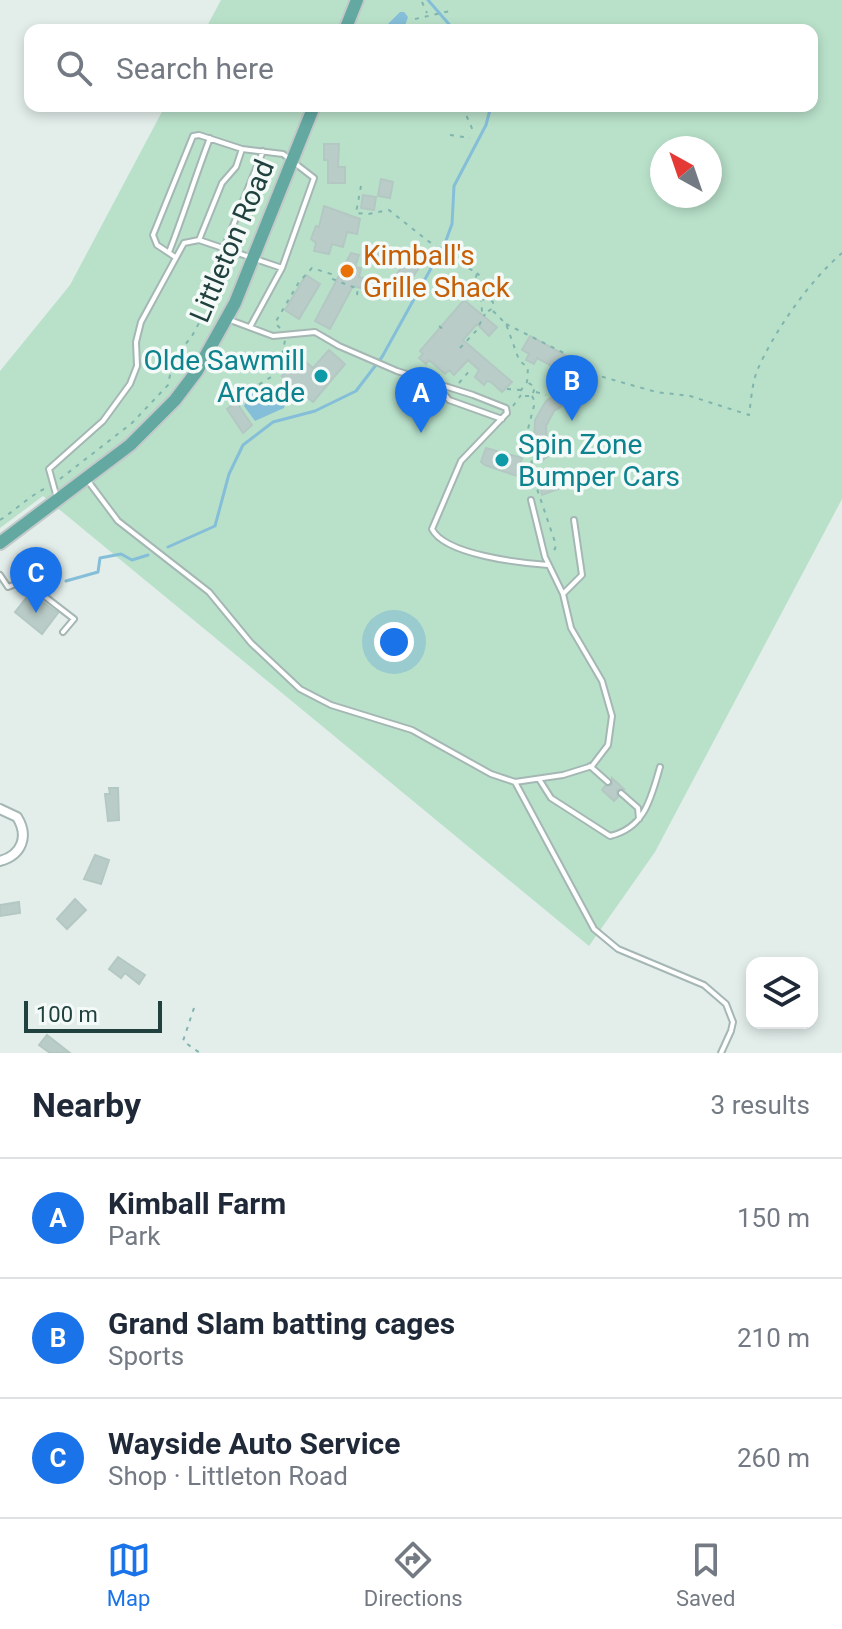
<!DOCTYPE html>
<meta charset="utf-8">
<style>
:root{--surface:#fff;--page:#f6f6f7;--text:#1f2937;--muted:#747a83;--line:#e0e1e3;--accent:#1a73e8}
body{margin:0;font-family:Roboto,sans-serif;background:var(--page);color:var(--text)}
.controls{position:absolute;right:24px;bottom:24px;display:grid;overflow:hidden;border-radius:16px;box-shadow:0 4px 12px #0003}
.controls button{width:72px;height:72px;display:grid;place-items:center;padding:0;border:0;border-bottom:2px solid var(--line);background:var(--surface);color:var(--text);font:40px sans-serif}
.compass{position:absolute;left:650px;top:136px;width:72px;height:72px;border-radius:50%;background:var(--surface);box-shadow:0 4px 12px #0003;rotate:320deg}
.scale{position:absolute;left:24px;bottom:20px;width:138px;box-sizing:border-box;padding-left:8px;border:4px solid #20413e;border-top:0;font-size:22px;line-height:28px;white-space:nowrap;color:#20413e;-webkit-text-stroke:6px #f4faf8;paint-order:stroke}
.you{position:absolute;left:394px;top:642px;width:28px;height:28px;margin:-20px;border:6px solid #fff;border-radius:50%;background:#1a73e8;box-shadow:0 0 0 12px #1a73e833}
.badge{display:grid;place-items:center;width:52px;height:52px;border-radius:50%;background:var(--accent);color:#fff;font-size:26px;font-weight:700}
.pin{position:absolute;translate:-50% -66px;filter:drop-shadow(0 2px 4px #0008)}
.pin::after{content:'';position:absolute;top:42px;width:28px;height:24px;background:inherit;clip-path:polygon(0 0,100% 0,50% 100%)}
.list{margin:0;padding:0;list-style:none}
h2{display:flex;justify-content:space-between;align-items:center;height:104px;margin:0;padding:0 32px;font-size:34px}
h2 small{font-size:26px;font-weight:400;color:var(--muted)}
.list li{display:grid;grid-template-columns:52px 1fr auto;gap:24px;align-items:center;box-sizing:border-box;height:120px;padding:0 32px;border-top:2px solid var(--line)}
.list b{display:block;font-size:30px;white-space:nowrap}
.list p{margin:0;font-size:26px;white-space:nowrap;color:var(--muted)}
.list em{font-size:26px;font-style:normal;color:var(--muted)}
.icon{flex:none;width:44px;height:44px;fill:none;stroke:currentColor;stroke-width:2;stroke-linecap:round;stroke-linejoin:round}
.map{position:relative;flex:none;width:842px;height:1053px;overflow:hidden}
.search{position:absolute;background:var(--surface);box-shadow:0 4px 12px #0003;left:24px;right:24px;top:24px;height:88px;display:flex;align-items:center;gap:20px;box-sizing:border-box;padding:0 28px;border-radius:16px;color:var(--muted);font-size:30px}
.sheet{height:464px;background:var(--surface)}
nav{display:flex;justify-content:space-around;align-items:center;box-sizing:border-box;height:112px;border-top:2px solid var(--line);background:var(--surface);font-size:22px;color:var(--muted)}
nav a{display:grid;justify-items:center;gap:4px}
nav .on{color:var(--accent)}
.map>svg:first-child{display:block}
.green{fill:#b9e1ca;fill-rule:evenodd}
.water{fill:#85bed8}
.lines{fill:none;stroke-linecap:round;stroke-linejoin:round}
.stream{stroke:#85bed8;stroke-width:3}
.building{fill:#baccc7;stroke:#b4c8c3;stroke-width:2}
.lane-casing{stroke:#a5b7b4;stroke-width:8}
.street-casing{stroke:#a5b7b4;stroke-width:12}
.primary-casing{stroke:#c1cac9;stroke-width:16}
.path{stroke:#80b5ad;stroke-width:2;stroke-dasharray:4 6;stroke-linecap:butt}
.lane{stroke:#fff;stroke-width:4}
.street{stroke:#fff;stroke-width:8}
.primary{stroke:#63a8a1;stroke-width:12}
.food-dot{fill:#e8710a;stroke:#f4faf8;stroke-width:3}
.culture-dot{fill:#0f9aa8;stroke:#f4faf8;stroke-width:3}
.labels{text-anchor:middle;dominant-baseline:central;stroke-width:7;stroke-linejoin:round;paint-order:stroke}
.street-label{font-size:28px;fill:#20413e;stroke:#f4faf8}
.food-label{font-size:28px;fill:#c56008;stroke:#f4faf8;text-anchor:start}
.culture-label{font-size:28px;fill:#0d838f;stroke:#f4faf8;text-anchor:end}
</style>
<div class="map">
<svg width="842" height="1053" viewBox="0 0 842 1053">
<rect width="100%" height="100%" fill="#e3eeeb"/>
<path class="green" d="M221 0H842V499L655 852 589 946 43 496 0 528V371L70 285 165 106H812V30H205ZM662 148H710V196H662Z"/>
<path class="water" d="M400 12H404L408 17 405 26 396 30H382Z
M272 385 286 399 284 408 255 421 244 406C250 392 257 387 272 385Z"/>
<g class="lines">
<path class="stream" d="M428 0 454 30
M168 547 215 526 229 474 243 445 273 422 315 411 356 391 382 357 445 243 452 224 454 186 486 125 491 106
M66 581 98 572 100 558 121 554 132 560 148 555"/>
</g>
<path class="building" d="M324 144H339L338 167H345V183H328V160H324Z
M381 179 393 182 390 198 378 196Z
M363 195 376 197 374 210 361 208Z
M324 206 360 219 357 234 347 232 343 247 332 244 329 254 314 251 316 243 311 239 316 226 319 227Z
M387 249 390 265 378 267 376 251Z
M401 251 409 255 410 253 423 261 410 282 397 274 404 263 392 265Z
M351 253 359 255 355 267 361 268 359 277 363 278 361 288 353 286 330 329 315 321Z
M306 275 320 284 299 319 285 310Z
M464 300 497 327 489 336 477 324 463 340 512 382 502 392 491 382 487 381 484 385 475 377 479 370 468 360 454 375 449 370 445 374 429 360 426 364 419 358 423 354 420 351Z
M530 336 576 361 569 375 537 358 534 364 526 360 529 354 522 350Z
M329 350 345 364 313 402 282 376 298 355 313 368Z
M564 390 568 402 554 411 546 426 547 440 553 452 543 460 534 441 535 420 546 401Z
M236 402 252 425 243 433 227 409Z
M486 448 522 458 517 476 485 465 481 462Z
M545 469 547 476 553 474 558 489 542 495 537 472Z
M30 593 58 613 42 634 15 612Z
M612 778 624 789 617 790 618 797 614 801 602 790 605 786 612 785Z
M109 788H118L119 820 108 821 105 794H110Z
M95 855 109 860 101 884 84 879Z
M75 899 86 910 67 929 57 919Z
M19 902 20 913 0 916V905Z
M118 957 145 975 139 984 125 973 121 978 109 969Z
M47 1035 70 1053H50L39 1045Z"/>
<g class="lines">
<defs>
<path id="lane" d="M242 149 283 154 314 178 282 268 199 240 222 183 236 167Z
M224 248 263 151
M169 252C184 214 195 177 210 138
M175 257 157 245 153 235 193 136 199 135 242 149
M230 320 273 336 315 332 339 346 397 371 473 395 506 408 507 413 461 461 432 529C445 555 521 563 548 565
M250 327 282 268
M438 386 449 400 502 419
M88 481 118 521 209 592 251 643 300 689 331 705 412 730 491 774 515 782 563 775 592 766 608 745 612 716 602 681 571 628 563 594 545 557 531 500
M57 498 49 469 103 421 130 384 137 366 136 342 141 322 184 243 199 240
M0 575 8 587 21 582 39 592 74 619 63 632
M563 594 582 575 574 520
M590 766 608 782
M539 779 551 798 610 836C645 828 651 798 660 767
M515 782 594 929 618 949 704 985 726 1004 733 1022 731 1031 721 1053
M621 793 638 808 639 819"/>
<path id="street" d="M0 809 17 817C29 836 22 855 0 861"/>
<path id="primary" d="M345 30 357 0
M0 543 130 445 175 400 197 371 235 303 314 106"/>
</defs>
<use href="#lane" class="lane-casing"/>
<use href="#street" class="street-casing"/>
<use href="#primary" class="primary-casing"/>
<path class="path" d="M422 2 427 13
M415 19 450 11
M466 106 467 117 474 133
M450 135 470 138
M361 186 356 213 368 214 389 210C418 233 445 256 477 273L475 282 476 298
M476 288 483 285 485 281 477 273
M493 311 506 324 519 360 528 368 527 382 521 390 525 396H532L535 387 527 382
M506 324 578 360 596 375 656 392 690 396 749 415C751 401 752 384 757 371 773 333 810 280 842 253
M439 326 446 332
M280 328 275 323 299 282 312 268 331 274 330 278 358 289 357 294C374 297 386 295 403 293 425 290 460 292 481 301L486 298 493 302V308L487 312 482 311 481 301
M460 348 476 331 485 314
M459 383 471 369
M507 389 521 390
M536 392 546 395
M532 396 535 402 523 448 531 456 533 477 556 545 555 549 549 552
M239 406 250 390 271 377 281 363 285 340
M513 406 521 395
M60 479 132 423 168 385 173 360 192 336 228 269 229 263 225 257
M0 520C17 509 29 496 48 487
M194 1008 183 1041 200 1053"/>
<use href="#lane" class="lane"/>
<use href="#street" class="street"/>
<use href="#primary" class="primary"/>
</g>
<circle class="food-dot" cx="347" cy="271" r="8"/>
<g class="culture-dot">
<circle cx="321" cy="376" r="8"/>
<circle cx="502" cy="460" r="8"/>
</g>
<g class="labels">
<g class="street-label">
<text transform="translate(232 241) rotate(-67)">Littleton Road</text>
</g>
<g class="food-label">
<text x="363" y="255">Kimball's<tspan x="363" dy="32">Grille Shack</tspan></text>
</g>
<g class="culture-label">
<text x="305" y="360">Olde Sawmill<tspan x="305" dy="32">Arcade</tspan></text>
<text x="518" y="444" text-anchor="start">Spin Zone<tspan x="518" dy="32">Bumper Cars</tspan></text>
</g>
</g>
</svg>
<div class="controls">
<button><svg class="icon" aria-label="layers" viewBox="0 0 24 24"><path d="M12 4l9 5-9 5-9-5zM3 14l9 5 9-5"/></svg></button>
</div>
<svg class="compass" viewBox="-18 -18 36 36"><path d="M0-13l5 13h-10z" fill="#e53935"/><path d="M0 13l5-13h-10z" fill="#747a83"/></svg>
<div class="scale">100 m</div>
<div class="you"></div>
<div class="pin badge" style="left:421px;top:433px">A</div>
<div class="pin badge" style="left:572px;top:421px">B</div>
<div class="pin badge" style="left:36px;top:613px">C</div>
<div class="search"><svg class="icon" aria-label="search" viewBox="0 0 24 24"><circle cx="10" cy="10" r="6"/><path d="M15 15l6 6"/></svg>Search here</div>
</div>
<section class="sheet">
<h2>Nearby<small>3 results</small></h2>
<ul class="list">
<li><span class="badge">A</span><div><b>Kimball Farm</b><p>Park</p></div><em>150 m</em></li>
<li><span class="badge">B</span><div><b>Grand Slam batting cages</b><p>Sports</p></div><em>210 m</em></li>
<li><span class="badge">C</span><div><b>Wayside Auto Service</b><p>Shop · Littleton Road</p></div><em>260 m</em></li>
</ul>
</section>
<nav>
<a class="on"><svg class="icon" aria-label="map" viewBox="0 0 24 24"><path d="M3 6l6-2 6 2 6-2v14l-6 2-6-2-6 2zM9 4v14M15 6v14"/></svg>Map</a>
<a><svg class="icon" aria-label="directions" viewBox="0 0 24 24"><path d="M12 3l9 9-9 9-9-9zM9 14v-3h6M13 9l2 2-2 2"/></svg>Directions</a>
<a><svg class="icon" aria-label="saved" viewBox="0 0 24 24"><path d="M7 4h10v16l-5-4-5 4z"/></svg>Saved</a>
</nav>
